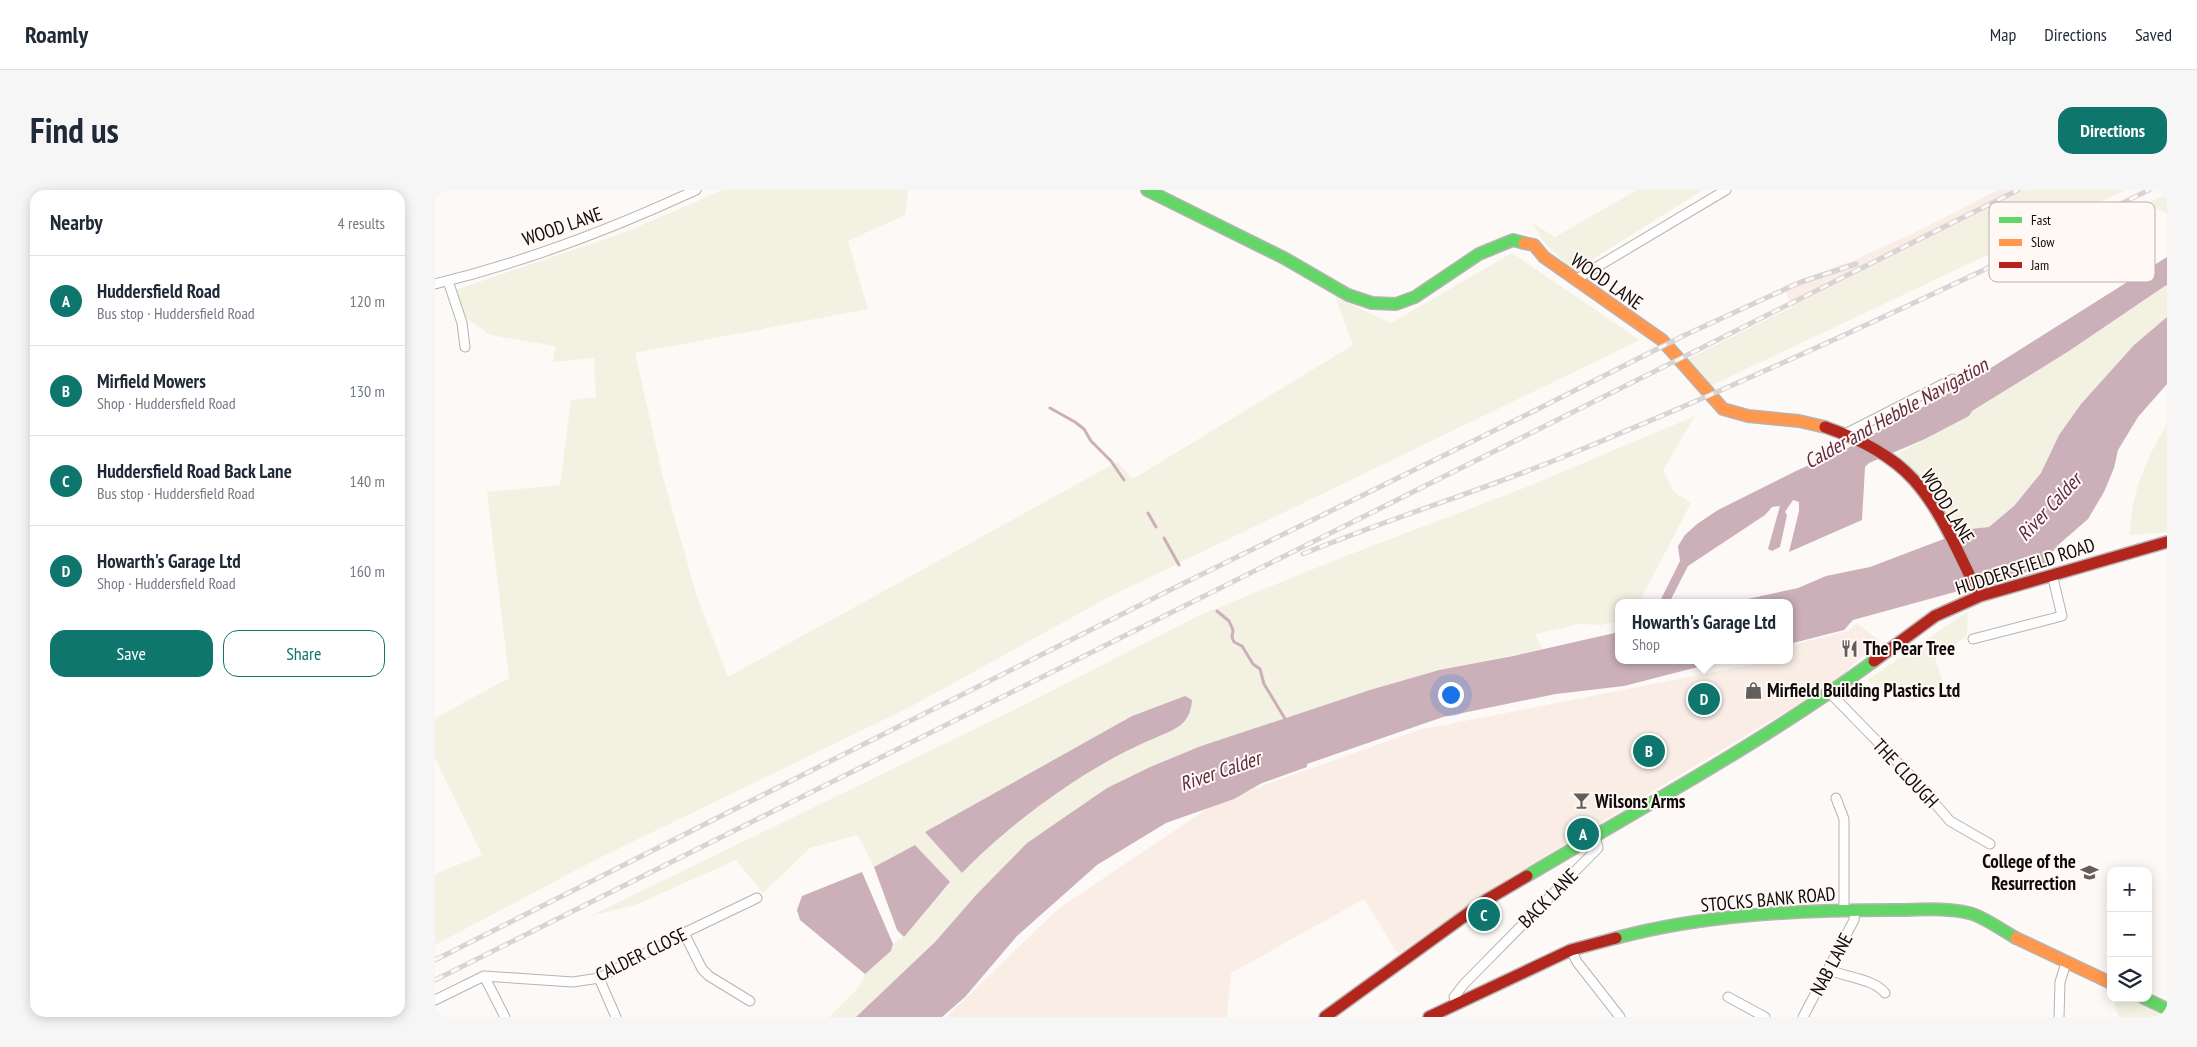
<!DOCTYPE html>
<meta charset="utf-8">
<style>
:root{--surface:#fff;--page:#f6f6f7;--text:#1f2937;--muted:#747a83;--line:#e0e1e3;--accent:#0f766e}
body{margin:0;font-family:"PT Sans Narrow",sans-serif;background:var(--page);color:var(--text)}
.controls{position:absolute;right:15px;bottom:15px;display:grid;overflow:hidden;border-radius:10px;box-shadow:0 2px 12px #0003}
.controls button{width:45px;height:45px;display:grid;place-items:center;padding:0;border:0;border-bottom:1px solid var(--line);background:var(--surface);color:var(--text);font:25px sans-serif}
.you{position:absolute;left:1015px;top:504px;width:18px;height:18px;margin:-12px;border:4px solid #fff;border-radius:50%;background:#1a73e8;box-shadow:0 0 0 8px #1a73e833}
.badge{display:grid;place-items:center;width:32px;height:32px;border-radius:50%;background:var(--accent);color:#fff;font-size:16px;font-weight:700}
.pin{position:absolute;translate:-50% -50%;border:2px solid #fff;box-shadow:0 1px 5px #0006}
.popup{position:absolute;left:1180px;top:409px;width:178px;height:65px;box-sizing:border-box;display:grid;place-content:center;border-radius:10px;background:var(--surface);filter:drop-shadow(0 1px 4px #0005);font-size:16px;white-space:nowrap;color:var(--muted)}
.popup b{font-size:19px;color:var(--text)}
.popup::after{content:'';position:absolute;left:50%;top:100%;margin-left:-10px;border:10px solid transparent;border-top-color:var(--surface)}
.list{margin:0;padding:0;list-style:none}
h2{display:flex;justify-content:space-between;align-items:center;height:65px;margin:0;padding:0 20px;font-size:21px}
h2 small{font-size:16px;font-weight:400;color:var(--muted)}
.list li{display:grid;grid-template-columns:32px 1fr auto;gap:15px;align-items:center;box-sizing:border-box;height:90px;padding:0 20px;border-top:1px solid var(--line)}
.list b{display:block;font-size:19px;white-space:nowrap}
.list p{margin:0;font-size:16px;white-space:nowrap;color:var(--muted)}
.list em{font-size:16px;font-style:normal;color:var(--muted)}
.actions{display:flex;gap:10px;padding:15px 20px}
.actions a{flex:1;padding:11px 0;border:1px solid var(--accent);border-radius:15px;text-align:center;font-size:18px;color:var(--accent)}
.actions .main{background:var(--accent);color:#fff}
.icon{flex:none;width:28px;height:28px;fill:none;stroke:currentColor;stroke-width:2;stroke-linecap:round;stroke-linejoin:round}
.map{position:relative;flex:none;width:1732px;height:827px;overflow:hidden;border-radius:15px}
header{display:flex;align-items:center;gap:30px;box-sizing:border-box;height:70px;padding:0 25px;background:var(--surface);border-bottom:1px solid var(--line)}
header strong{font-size:24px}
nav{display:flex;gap:28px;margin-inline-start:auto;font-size:18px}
.intro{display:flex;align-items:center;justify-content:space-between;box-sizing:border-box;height:120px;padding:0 30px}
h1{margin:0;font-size:35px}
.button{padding:12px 22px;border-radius:15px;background:var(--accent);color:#fff;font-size:18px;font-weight:700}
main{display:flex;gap:30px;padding:0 30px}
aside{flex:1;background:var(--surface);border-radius:15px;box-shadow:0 2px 12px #0003}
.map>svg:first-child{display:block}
.built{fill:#f9ede6}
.green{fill:#f3f2e2;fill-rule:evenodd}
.water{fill:#cbb0b9}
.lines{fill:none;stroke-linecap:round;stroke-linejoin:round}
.stream{stroke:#cbb0b9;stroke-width:3}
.street-casing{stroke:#b6b3b1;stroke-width:11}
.fast-casing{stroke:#b6b3b1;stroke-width:14}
.slow-casing{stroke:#b6b3b1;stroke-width:14}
.jam-casing{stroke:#b6b3b1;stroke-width:14}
.street{stroke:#fffefe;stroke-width:9}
.fast{stroke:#63d668;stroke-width:11}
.slow{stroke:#ff974d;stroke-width:11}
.jam{stroke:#b3261e;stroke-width:11}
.rail-casing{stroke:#d6d4d4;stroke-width:5}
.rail{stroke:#fff8f5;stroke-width:3;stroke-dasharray:9;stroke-linecap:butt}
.labels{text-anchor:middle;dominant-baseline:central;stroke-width:4;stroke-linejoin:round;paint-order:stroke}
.street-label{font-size:19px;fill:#0f0b09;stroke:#fff8f5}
.poi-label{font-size:19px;font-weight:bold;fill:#0f0b09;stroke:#fff8f5;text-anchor:start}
.water-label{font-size:20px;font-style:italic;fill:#5c2b42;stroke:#fff8f5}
.key{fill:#fff8f5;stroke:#b7b1ae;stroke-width:1}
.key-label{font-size:14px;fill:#0f0b09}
</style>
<header>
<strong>Roamly</strong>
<nav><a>Map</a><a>Directions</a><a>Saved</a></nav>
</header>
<div class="intro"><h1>Find us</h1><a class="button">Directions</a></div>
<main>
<aside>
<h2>Nearby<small>4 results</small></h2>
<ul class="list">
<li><span class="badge">A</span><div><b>Huddersfield Road</b><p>Bus stop · Huddersfield Road</p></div><em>120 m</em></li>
<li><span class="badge">B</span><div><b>Mirfield Mowers</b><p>Shop · Huddersfield Road</p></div><em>130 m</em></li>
<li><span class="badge">C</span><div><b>Huddersfield Road Back Lane</b><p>Bus stop · Huddersfield Road</p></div><em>140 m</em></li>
<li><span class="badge">D</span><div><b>Howarth's Garage Ltd</b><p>Shop · Huddersfield Road</p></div><em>160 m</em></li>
</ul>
<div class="actions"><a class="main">Save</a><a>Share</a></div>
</aside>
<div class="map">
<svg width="1732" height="827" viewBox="0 0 1732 827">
<rect width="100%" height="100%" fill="#fdf9f7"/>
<path class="built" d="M1563 0H1592L1358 118 1348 96 1417 71 1483 41Z
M1422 433 1444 450 1400 492 1072 689 963 764 929 709 796 783 792 827H511L623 719 782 612 984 540 1340 470H1354V456L1413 441Z"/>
<path class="green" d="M288 0H473L470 25 413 51 433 119 200 163 228 287 262 407 293 487 682 272 698 289 918 155 900 107 956 133 1077 63 1205 150 674 407 475 517 160 670 0 755V684L47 665 0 568V528L74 488 52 302 125 295 136 210 161 207 159 168 118 172 120 156 55 145 30 127 17 101 188 43Z
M1202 0H1268L1139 81 1111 55 1097 33 1120 47Z
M1592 0H1690L1275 196 1251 170Z
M1732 4V23L1711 14Z
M1732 95V127L1699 155 1646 214 1624 245 1606 283 1579 316 1554 337 1535 339 1522 344 1482 283 1462 264 1534 226 1537 221 1634 161Z
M1260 226 1228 280 1239 302 1256 313 1204 413H1184V431L1166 435 1145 434 1100 444 1108 459 1004 480 935 500 766 556 715 577 672 598 592 653 541 705 500 752 421 827H394L424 797 430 784 456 761 458 754 469 747 515 693 480 655 439 677 423 645 375 658 328 703 301 670 200 715 155 726 585 517 765 425 908 367 1084 300ZM750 506 743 538C726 545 708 551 693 559 633 592 574 634 527 683L491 642 697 526Z
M1732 234V342L1695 345C1695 306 1711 268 1732 234Z
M1533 421 1532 446 1500 468 1509 495 1479 511 1431 491Z
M1678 808H1694L1732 827H1683Z"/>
<path class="water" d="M1732 67V95L1727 98 1634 161 1537 221 1534 226 1490 249 1434 273 1430 277 1427 330 1354 362 1364 321V312L1358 310 1350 322 1352 325 1345 357 1337 361 1333 359 1345 316 1337 317 1330 325 1253 376 1234 413H1224L1245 371 1243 356 1250 345 1262 334 1283 320 1363 280 1411 259 1532 193Z
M1732 127V194L1703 227 1683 260 1679 278 1669 302 1653 329 1622 356 1609 374 1589 383 1418 430 1409 440 1354 454V413H1294L1363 398 1391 386 1435 377 1535 339 1554 337 1579 316 1606 283 1624 245 1646 214 1699 155Z
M1184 442V470H1290L1189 496 1121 504 1008 527 872 574V577L827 593 799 609 731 633 662 675 582 746 530 807 507 827H421L500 752 541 705 592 653 672 598 715 577 766 556 935 500 1004 480 1078 466Z
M750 506 757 510C755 535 741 539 720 548 654 575 576 632 527 683L490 642 697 526Z
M480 655 515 692 469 747 462 740 439 677Z
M427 682 458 754 456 761 430 784 365 730 362 720 367 706Z"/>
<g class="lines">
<path class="stream" d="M615 218 640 232 649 239 656 251 676 271 689 290
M713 323 721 337
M729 348 744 375
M782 421 794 431 798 440 797 447 799 452 807 456 818 474 825 479 829 494 852 532"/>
<defs>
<path id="street" d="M1140 90 1291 0
M13 91 27 133 30 157
M0 94C90 72 177 39 261 0
M1410 244 1518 189 1527 191
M1538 449 1627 426 1617 384
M1395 503 1478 588 1515 631 1555 654
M1401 608 1409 629V720
M249 743 267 779 274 786 315 811
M1136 760 1142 772 1185 827
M1394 780C1411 787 1439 789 1450 803
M49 786 70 827
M164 788 181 827
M1293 807 1330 827
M0 810 49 786 138 792 164 788 249 743 322 708
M1021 814 1019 807 1029 794 1163 658 1160 645
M1368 827 1419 730 1420 720
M1624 827 1625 792 1631 773"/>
<path id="fast" d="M712 0 849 68 913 105 937 113 961 114 980 107 1044 64 1078 50 1089 53
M1092 686C1209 616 1330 551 1439 471
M1181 748C1270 724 1366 720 1458 720 1482 720 1510 717 1534 723 1548 726 1568 741 1581 748
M1709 808 1732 819"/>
<path id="slow" d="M1089 53 1099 55 1109 67 1227 150 1288 219 1313 226 1364 231 1390 237
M1581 748 1676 793"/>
<path id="jam" d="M1390 237C1422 248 1455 264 1478 289 1508 322 1525 368 1545 406
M1439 471 1500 426 1545 406 1732 352
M890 827 1053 709 1092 686
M994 827 1136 760 1181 748"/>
</defs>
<use href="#street" class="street-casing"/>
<use href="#fast" class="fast-casing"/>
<use href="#slow" class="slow-casing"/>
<use href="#jam" class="jam-casing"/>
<use href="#street" class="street"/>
<use href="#fast" class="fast"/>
<use href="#slow" class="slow"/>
<use href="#jam" class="jam"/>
<defs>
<path id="rail" d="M868 364C953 329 1042 302 1128 267 1327 186 1521 95 1714 0
M0 770 737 399 1097 222 1250 145 1366 92 1421 74
M0 790 1583 0"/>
</defs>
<use href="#rail" class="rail-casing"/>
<use href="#rail" class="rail"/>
</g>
<defs>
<symbol id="restaurant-bare" viewBox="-9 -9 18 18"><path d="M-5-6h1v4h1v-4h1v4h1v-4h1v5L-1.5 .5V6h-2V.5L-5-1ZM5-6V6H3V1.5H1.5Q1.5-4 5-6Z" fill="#625e5c" stroke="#fff8f5" stroke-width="2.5" paint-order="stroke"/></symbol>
<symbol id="shop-bare" viewBox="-9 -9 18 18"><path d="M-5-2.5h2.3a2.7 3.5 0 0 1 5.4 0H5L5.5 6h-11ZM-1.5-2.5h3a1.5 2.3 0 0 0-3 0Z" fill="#625e5c" stroke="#fff8f5" stroke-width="2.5" paint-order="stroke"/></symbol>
<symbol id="bar-bare" viewBox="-9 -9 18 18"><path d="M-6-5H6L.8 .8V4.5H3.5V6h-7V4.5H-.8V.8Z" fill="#625e5c" stroke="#fff8f5" stroke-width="2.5" paint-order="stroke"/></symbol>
<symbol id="university-bare" viewBox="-9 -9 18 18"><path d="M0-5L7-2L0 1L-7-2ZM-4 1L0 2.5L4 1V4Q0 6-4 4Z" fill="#625e5c" stroke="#fff8f5" stroke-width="2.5" paint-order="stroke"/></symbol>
</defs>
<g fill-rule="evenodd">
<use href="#restaurant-bare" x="1402" y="446" width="25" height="25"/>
<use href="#shop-bare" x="1306" y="488" width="25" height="25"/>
<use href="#bar-bare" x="1134" y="598" width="25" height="25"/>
<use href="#university-bare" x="1642" y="670" width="25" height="25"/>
</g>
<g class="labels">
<g class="street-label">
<text transform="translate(127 36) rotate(-19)">WOOD LANE</text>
<text transform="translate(1172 91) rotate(35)">WOOD LANE</text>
<text transform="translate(1513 316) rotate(58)">WOOD LANE</text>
<text transform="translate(1590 376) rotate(-18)">HUDDERSFIELD ROAD</text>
<text transform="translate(1471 583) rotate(47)">THE CLOUGH</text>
<text transform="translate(1113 708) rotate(-45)">BACK LANE</text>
<text transform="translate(1333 709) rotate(-5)">STOCKS BANK ROAD</text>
<text transform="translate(206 764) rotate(-26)">CALDER CLOSE</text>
<text transform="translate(1396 774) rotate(-62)">NAB LANE</text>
</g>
<g class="poi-label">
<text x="1428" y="458">The Pear Tree</text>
<text x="1332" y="500">Mirfield Building Plastics Ltd</text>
<text x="1160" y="611">Wilsons Arms</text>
<text x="1641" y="671" text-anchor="end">College of the<tspan x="1641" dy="22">Resurrection</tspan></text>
</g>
<g class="water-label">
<text transform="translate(1461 223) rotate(-29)">Calder and Hebble Navigation</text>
<text transform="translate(1614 317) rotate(-47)">River Calder</text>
<text transform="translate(785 581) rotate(-19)">River Calder</text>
</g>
</g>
<rect x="1554" y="12" width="166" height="80" rx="8" class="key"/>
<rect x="1564" y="27" width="23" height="6" fill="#63d668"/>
<rect x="1564" y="49" width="23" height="7" fill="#ff974d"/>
<rect x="1564" y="72" width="23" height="6" fill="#b3261e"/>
<g class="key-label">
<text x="1596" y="35">Fast</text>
<text x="1596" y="57">Slow</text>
<text x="1596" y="80">Jam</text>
</g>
</svg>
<div class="controls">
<button>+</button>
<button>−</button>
<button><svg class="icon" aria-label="layers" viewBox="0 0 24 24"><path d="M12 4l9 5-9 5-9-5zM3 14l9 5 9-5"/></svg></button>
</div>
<div class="you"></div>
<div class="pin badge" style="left:1148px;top:644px">A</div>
<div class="pin badge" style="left:1214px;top:561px">B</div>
<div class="pin badge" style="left:1049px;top:725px">C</div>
<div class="pin badge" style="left:1269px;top:509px">D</div>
<div class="popup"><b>Howarth's Garage Ltd</b>Shop</div>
</div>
</main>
